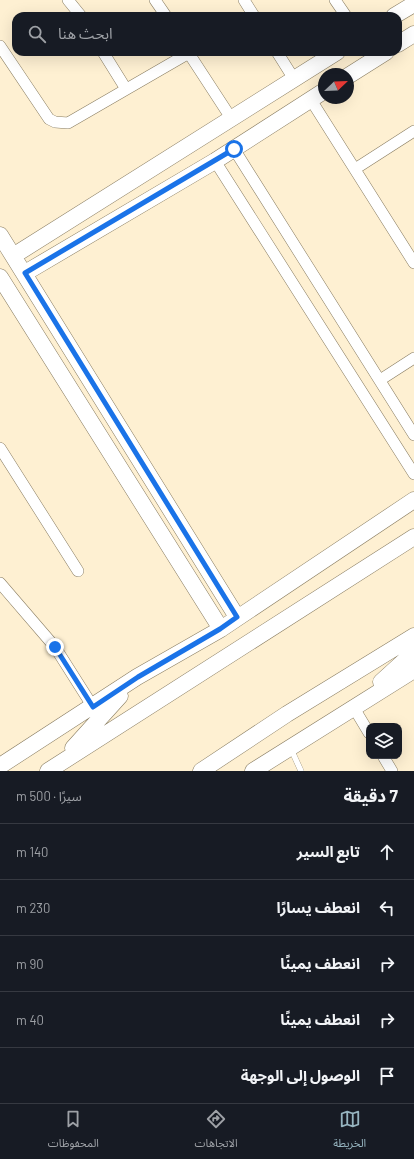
<!DOCTYPE html>
<html lang="ar">
<meta charset="utf-8">
<style>
:root{--surface:#171b24;--page:#20242c;--text:#f1f3f6;--muted:#9ea1a6;--line:#363941;--accent:#97b5c0}
body{margin:0;font-family:Barlow,"Noto Sans Arabic",sans-serif;background:var(--page);color:var(--text);direction:rtl}
.controls{position:absolute;right:12px;bottom:12px;display:grid;overflow:hidden;border-radius:8px;box-shadow:0 4px 16px #0002}
.controls button{width:36px;height:36px;display:grid;place-items:center;padding:0;border:0;border-bottom:1px solid var(--line);background:var(--surface);color:var(--text);font:20px sans-serif}
.compass{position:absolute;left:318px;top:68px;width:36px;height:36px;border-radius:50%;background:var(--surface);box-shadow:0 4px 16px #0002;rotate:67deg}
.stop{position:absolute;width:12px;height:12px;margin:-9px;border:3px solid #1a73e8;border-radius:50%;background:#fff}
.stop.end{background:#1a73e8;border-color:#fff;box-shadow:0 1px 4px #0008}
.list{margin:0;padding:0;list-style:none}
h2{display:flex;justify-content:space-between;align-items:center;height:52px;margin:0;padding:0 16px;font-size:17px}
h2 small{font-size:13px;font-weight:400;color:var(--muted)}
.list li{display:grid;grid-template-columns:26px 1fr auto;gap:12px;align-items:center;box-sizing:border-box;height:56px;padding:0 16px;border-top:1px solid var(--line)}
.list b{display:block;font-size:15px;white-space:nowrap}
.list em{font-size:13px;font-style:normal;color:var(--muted)}
.icon{flex:none;width:22px;height:22px;fill:none;stroke:currentColor;stroke-width:2;stroke-linecap:round;stroke-linejoin:round}
.map{position:relative;flex:none;width:414px;height:771px;overflow:hidden;direction:ltr}
.search{position:absolute;background:var(--surface);box-shadow:0 4px 16px #0002;left:12px;right:12px;top:12px;height:44px;display:flex;align-items:center;gap:10px;box-sizing:border-box;padding:0 14px;border-radius:12px;color:var(--muted);font-size:15px}
.sheet{height:332px;background:var(--surface)}
nav{display:flex;justify-content:space-around;align-items:center;box-sizing:border-box;height:56px;border-top:1px solid var(--line);background:var(--surface);font-size:11px;color:var(--muted)}
nav a{display:grid;justify-items:center;gap:2px}
nav .on{color:var(--accent)}
.map>svg:first-child{display:block}
.lines{fill:none;stroke-linecap:round;stroke-linejoin:round}
.lane-casing{stroke:#897d62;stroke-width:6}
.street-casing{stroke:#897d62;stroke-width:12}
.secondary-casing{stroke:#897d62;stroke-width:17}
.lane{stroke:#fff;stroke-width:5.5}
.street{stroke:#fff;stroke-width:11}
.secondary{stroke:#fff;stroke-width:16}
.route{stroke:#1a73e8;stroke-width:5}
</style>
<div class="map">
<svg width="414" height="771" viewBox="0 0 414 771">
<rect width="100%" height="100%" fill="#fef0d2"/>
<g class="lines">
<defs>
<path id="lane" d="M291 749 301 771"/>
<path id="street" d="M68 0 81 16
M155 0 166 16
M244 0 254 16
M335 0 346 16
M0 46 49 119 55 122 68 123 189 53
M103 52 126 89
M188 52 231 118
M277 52 294 79
M311 100 414 263
M234 149 414 435
M215 161 414 474
M355 169 414 131
M380 380 414 358
M0 448 78 571
M0 583 55 647 93 707
M354 708 369 733
M383 756 392 771"/>
<path id="secondary" d="M394 16 414 4
M398 44 414 34
M348 76 386 52
M0 235 237 617
M13 256 337 52
M25 273 215 161 324 91
M0 277 221 629
M381 682 414 652
M73 748 120 696
M0 766 137 677 221 629 414 500
M48 771 414 537
M201 771 287 714 414 636
M253 771 414 670"/>
</defs>
<use href="#lane" class="lane-casing"/>
<use href="#street" class="street-casing"/>
<use href="#secondary" class="secondary-casing"/>
<use href="#lane" class="lane"/>
<use href="#street" class="street"/>
<use href="#secondary" class="secondary"/>
</g>
<g class="lines">
<path class="route" d="M55 647 93 707 138 677 220 629 237 617 25 273 234 149"/>
</g>
</svg>
<div class="controls">
<button><svg class="icon" aria-label="layers" viewBox="0 0 24 24"><path d="M12 4l9 5-9 5-9-5zM3 14l9 5 9-5"/></svg></button>
</div>
<svg class="compass" viewBox="-18 -18 36 36"><path d="M0-13l5 13h-10z" fill="#e53935"/><path d="M0 13l5-13h-10z" fill="#9ea1a6"/></svg>
<div class="stop" style="left:234px;top:149px"></div>
<div class="stop end" style="left:55px;top:647px"></div>
<div class="search"><svg class="icon" aria-label="search" viewBox="0 0 24 24"><circle cx="10" cy="10" r="6"/><path d="M15 15l6 6"/></svg>ابحث هنا</div>
</div>
<section class="sheet">
<h2>7 دقيقة<small>سيرًا · 500 m</small></h2>
<ul class="list">
<li><svg class="icon" aria-label="ahead" viewBox="0 0 24 24"><path d="M12 20V5M6 11l6-6 6 6"/></svg><div><b>تابع السير</b></div><em>140 m</em></li>
<li><svg class="icon" aria-label="left" viewBox="0 0 24 24"><path d="M17 20v-9H6M10 6l-5 5 5 5"/></svg><div><b>انعطف يسارًا</b></div><em>230 m</em></li>
<li><svg class="icon" aria-label="right" viewBox="0 0 24 24"><path d="M7 20v-9h11M14 6l5 5-5 5"/></svg><div><b>انعطف يمينًا</b></div><em>90 m</em></li>
<li><svg class="icon" aria-label="right" viewBox="0 0 24 24"><path d="M7 20v-9h11M14 6l5 5-5 5"/></svg><div><b>انعطف يمينًا</b></div><em>40 m</em></li>
<li><svg class="icon" aria-label="arrive" viewBox="0 0 24 24"><path d="M6 21V4h12l-3 4 3 4H6"/></svg><div><b>الوصول إلى الوجهة</b></div></li>
</ul>
</section>
<nav>
<a class="on"><svg class="icon" aria-label="map" viewBox="0 0 24 24"><path d="M3 6l6-2 6 2 6-2v14l-6 2-6-2-6 2zM9 4v14M15 6v14"/></svg>الخريطة</a>
<a><svg class="icon" aria-label="directions" viewBox="0 0 24 24"><path d="M12 3l9 9-9 9-9-9zM9 14v-3h6M13 9l2 2-2 2"/></svg>الاتجاهات</a>
<a><svg class="icon" aria-label="saved" viewBox="0 0 24 24"><path d="M7 4h10v16l-5-4-5 4z"/></svg>المحفوظات</a>
</nav>
